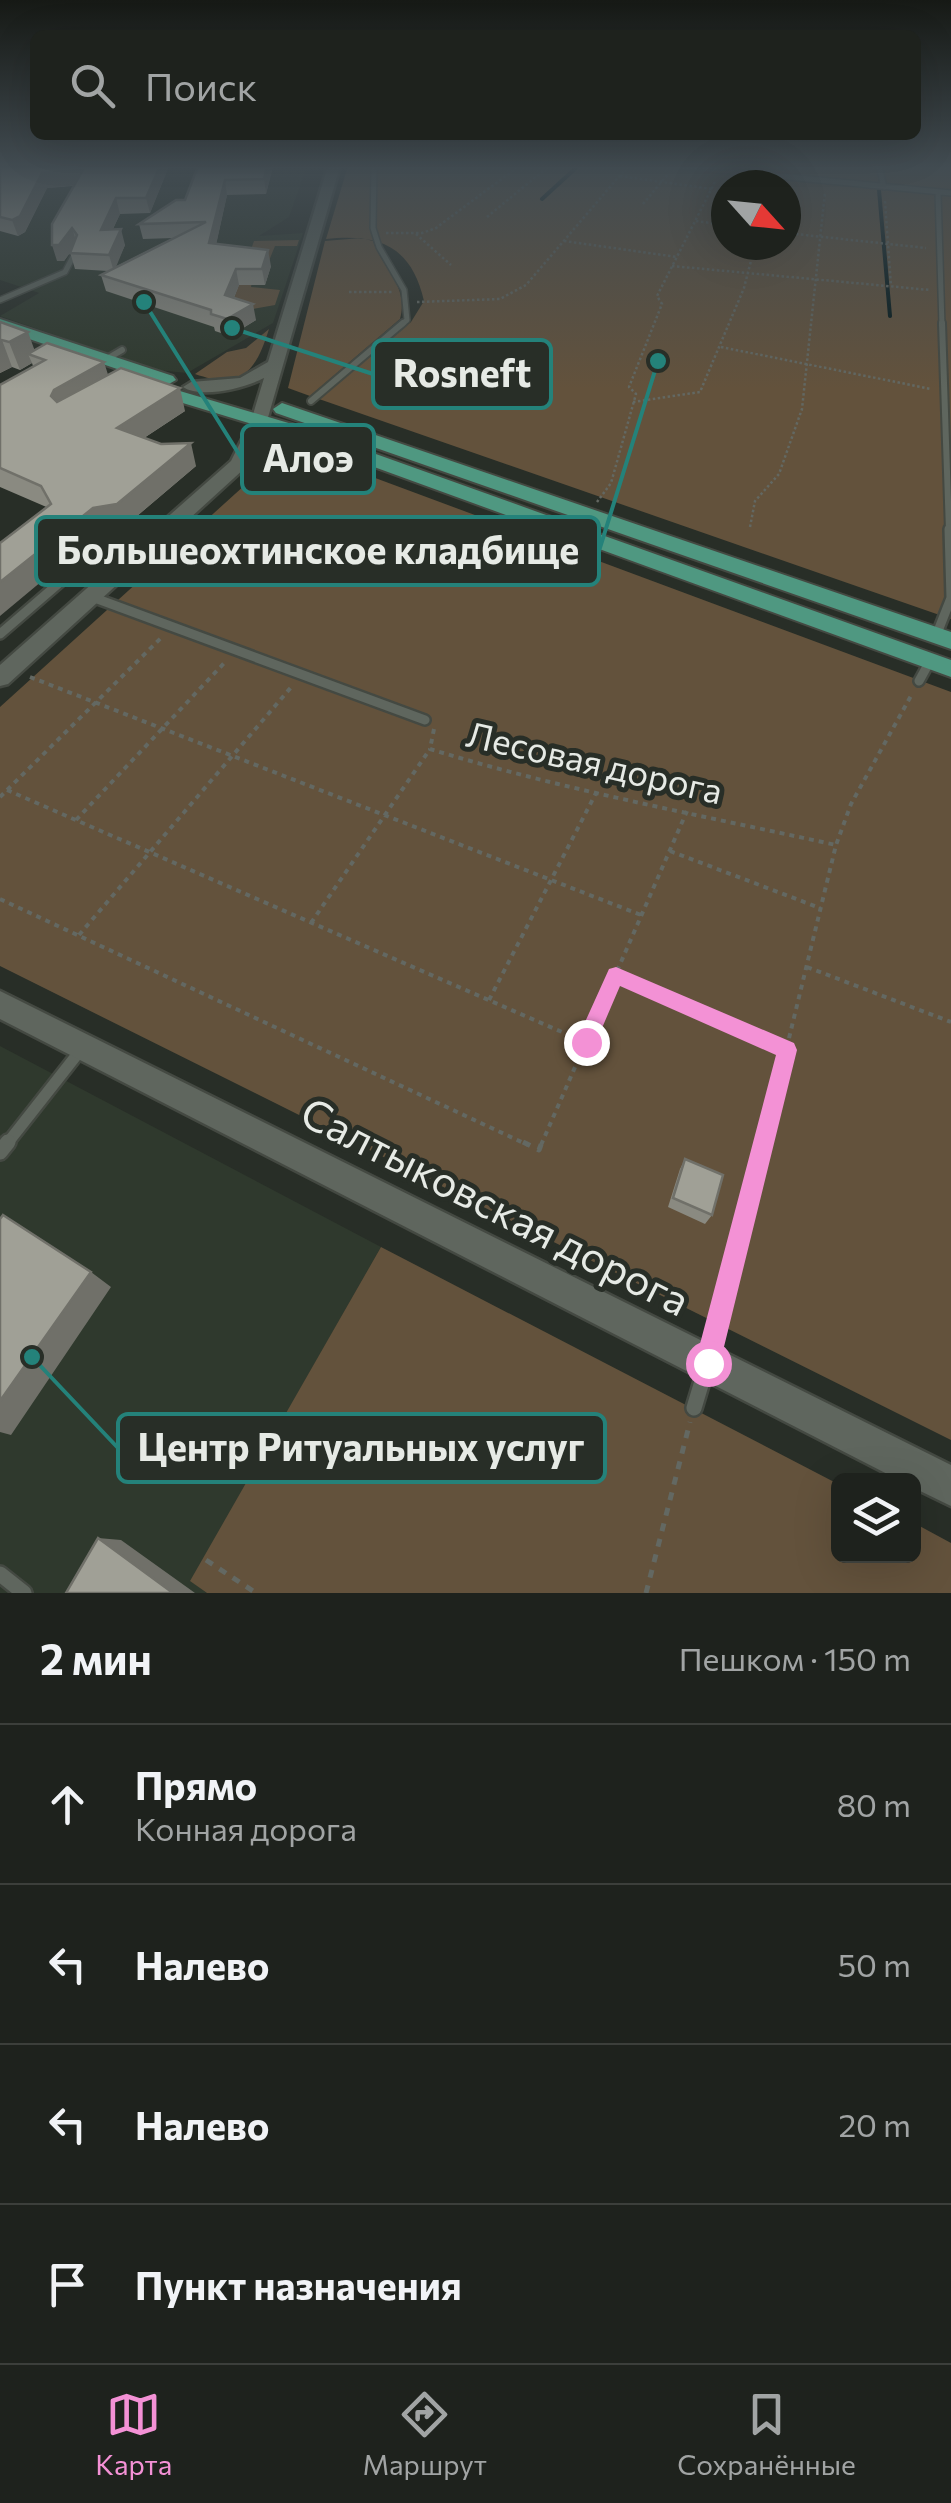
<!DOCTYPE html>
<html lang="ru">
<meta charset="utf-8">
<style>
:root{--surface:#1e221d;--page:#262a26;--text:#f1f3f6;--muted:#a1a4a4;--line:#3c3f3b;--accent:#f391d5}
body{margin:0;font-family:Commissioner,sans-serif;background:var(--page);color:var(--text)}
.controls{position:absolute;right:30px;bottom:30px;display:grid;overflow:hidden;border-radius:15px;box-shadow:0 10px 40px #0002}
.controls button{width:90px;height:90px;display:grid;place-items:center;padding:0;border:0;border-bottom:2px solid var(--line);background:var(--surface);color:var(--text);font:50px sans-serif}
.compass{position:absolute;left:711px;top:170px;width:90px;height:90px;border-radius:50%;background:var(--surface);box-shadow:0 10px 40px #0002;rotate:117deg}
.stop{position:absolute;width:30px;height:30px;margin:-22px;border:8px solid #f391d5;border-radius:50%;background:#fff}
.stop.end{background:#f391d5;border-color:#fff;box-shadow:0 2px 10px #0008}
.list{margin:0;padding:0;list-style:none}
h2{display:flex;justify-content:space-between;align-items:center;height:130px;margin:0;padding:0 40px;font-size:42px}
h2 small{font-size:32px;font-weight:400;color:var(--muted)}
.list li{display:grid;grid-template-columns:65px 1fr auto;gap:30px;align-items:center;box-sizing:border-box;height:160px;padding:0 40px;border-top:2px solid var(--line)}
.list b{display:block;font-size:38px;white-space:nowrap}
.list p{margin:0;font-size:32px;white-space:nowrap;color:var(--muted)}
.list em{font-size:32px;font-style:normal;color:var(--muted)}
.icon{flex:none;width:55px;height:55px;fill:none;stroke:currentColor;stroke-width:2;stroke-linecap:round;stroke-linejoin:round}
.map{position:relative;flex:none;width:951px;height:1593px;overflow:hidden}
.search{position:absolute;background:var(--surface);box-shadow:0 10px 40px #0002;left:30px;right:30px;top:30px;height:110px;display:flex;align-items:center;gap:25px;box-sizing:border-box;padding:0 35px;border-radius:15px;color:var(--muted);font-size:38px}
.sheet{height:770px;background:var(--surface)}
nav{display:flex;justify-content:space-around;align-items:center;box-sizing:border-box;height:140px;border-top:2px solid var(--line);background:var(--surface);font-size:28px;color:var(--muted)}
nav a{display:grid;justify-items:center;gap:5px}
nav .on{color:var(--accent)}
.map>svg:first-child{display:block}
.built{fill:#2f392d}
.green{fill:#63523c;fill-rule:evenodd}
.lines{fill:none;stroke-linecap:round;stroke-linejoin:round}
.stream{stroke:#011618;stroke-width:4}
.service-far4-casing{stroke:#444942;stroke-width:8}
.service-far3-casing{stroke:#444942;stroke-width:10}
.service-far2-casing{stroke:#444942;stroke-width:14}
.service-far1-casing{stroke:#444942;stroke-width:16}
.service-casing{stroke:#444942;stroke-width:20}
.tertiary-casing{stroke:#444942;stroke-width:5}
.primary-casing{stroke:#444942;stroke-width:4}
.path-far2{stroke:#636862;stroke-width:2.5;stroke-dasharray:2.5 2.5;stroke-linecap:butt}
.path-far1{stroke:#636862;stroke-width:4;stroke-dasharray:5 5;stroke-linecap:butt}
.path{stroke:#636862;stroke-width:5;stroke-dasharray:8 8;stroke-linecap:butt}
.service-far4{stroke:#5f665e;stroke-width:5}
.service-far3{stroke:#5f665e;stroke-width:6}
.service-far2{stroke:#5f665e;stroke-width:9}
.service-far1{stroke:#5f665e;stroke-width:11}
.service{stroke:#5f665e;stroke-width:15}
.tertiary{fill:#5f665e;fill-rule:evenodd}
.primary{fill:#4f9881;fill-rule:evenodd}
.wall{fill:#8a8a81}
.shaded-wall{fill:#707069}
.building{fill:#a0a096;stroke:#707069;stroke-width:2.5}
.route{fill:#f391d5}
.labels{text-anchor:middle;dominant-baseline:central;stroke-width:10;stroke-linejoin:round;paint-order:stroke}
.street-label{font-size:35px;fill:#e6eae5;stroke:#282e27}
.near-street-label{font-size:42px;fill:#e6eae5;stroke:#282e27}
.leader{fill:none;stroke:#24827a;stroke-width:4}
.callout-dot{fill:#24827a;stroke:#282e27;stroke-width:4}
.callout{fill:#282e27;stroke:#24827a;stroke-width:4}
.callout-label{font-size:38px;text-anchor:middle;font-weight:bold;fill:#e6eae5}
</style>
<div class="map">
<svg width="951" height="1593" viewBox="0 0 951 1593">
<rect width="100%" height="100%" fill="#282e27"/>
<path class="built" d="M0 166H307L289 217 259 236 303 233 273 323 187 373 157 370 0 316 39 293 0 280Z
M0 1046 381 1247 191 1581 207 1593H0Z"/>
<path class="green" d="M348 166H951V619L319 399 411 322 424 301C411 244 377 234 326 239ZM726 185H786V245H726Z
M361 238 373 241C383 270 409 285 400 319L310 396 288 388 325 241Z
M299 240 297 246H275L264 273 253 276 251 287 280 290 275 305 242 311 231 307 254 241Z
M269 329C256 370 243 391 195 374L227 352 246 348Z
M308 453 951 692V1440L0 966V707L278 455Z
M381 1247 838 1484V1556H914V1523L951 1543V1593H207L190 1581Z"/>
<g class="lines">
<path class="stream" d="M879 190 890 316
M542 199 578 166"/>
<defs>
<path id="service-far4" d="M374 166 373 228 379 247 404 290 407 320 400 326
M677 166 951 193
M879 166 884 187
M938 192 942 326
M0 300 65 272 76 251"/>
<path id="service-far3" d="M942 323 949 531
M105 360 122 350
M311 401 403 323"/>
<path id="service-far2" d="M92 597 425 720
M0 634 109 540 120 536 152 542
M936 636 951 598 949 529
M919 681 930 661"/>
<path id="service-far1" d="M6 1145 83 1047"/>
<path id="service" d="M0 1152 8 1142
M694 1408 719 1325
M0 1574 24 1593"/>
<path id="tertiary" d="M328 166H340L267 421 254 450C278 438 320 430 343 446L334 451 285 448 245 468 8 684 0 686V665L231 461 251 421 264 378C245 388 201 399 183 387L191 382 240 378 268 362Z
M0 991 951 1465V1506L914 1488V1480H899L0 1019Z"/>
<path id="primary" d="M0 319 173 376 176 380 167 385 161 384 0 329Z
M146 381 292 424 951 660V677L278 432 140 390 137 386Z
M282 403 951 632V649L276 413 273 409Z"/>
</defs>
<use href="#service-far4" class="service-far4-casing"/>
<use href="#service-far3" class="service-far3-casing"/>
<use href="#service-far2" class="service-far2-casing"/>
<use href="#service-far1" class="service-far1-casing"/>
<use href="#service" class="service-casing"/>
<use href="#tertiary" class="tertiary-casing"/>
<use href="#primary" class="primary-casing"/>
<path class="path-far2" d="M620 176 712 189
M885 201 891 286
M643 204 669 173
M487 217 549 166
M696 221 726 225
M386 233H422L436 228 519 166
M786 233 926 248
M416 234 451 265
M564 241 677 257
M672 266 930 290
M349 292H392
M417 302 500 299 526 285 628 166
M721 347 931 389
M633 402 700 392 744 288 755 245
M597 502 611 483 636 394 629 387 662 304 657 296 716 180
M750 527 755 501 779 474 802 409 825 192"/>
<path class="path-far1" d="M30 677 641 915
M434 729 430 749C563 790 700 815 836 845
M7 790 585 1042
M0 797 163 636
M76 820 227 660
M670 851 820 908
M0 899 528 1145
M311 923 430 749
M79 935 293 685
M807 967 951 1022
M616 975 785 1049
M489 1000 596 793
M541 1145 687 811
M763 1145 836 845 851 804 912 694"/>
<path class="path" d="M523 1142 539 1150 542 1142
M724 1307 764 1142
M206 1560 256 1593
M646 1593 690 1422"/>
<use href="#service-far4" class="service-far4"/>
<use href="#service-far3" class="service-far3"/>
<use href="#service-far2" class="service-far2"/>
<use href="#service-far1" class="service-far1"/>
<use href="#service" class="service"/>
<use href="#tertiary" class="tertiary"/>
<use href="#primary" class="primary"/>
</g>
<path class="wall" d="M0 166H169L150 213 120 214 113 229 125 245 115 267 173 238 143 239 139 224 185 200 198 166H273L266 194 227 195 216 244 271 266 265 285H239L234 298 256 320 230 336 215 331 214 327 106 291 101 275 108 271 75 269 70 252 64 261H57L74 186 47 188 25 232 18 236 0 231Z
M0 322 35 350 108 375 185 411 144 438 196 466 124 527 102 531 0 487V385L33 366 32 363 20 370 12 367 0 373Z
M685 1159 712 1215 705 1224 668 1207 680 1169Z"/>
<path class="shaded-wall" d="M160 166H169L150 213 146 198Z
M267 166H273L266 194 264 179Z
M83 170 87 184 47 188 25 232 18 236 12 220 42 173Z
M225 180 227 195 213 259 209 243Z
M116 198 120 214 105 245 101 230Z
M72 228 77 244 64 261H57L52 245Z
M121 229 125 245 114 272 109 255Z
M268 250 271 266 265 285 262 269Z
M236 269 239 285 228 312 225 295Z
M253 304 256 320 230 336 227 319Z
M28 332 37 357 28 354 32 363 20 370 9 342Z
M2 340 12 367 0 373V341Z
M104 362 111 384 62 413 51 396 54 390Z
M180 388 185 411 124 451 117 428Z
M191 443 196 466 124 527 102 531 0 616V582L93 508Z
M91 1272 111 1287 11 1435 0 1432V1401Z
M98 1538 121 1540 195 1593H173Z"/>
<path class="building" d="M0 166H160L146 198H116L101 230 121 229 109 255 70 253 77 235 72 228 59 245H52V224L83 170 42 173 20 216 12 220 0 217Z
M198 166H267L264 179 225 180 209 243 268 250 262 269H236L225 295 253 304 227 319 211 314V310L101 275 206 222 139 224 176 200H185Z
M0 322 28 332 9 342 2 340 0 341Z
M47 343 104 362 54 390 51 396 57 402 121 368 180 388 117 428 161 444 191 443 117 504 93 508 0 582V543L51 504 41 486 0 468V385L45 360 28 354Z
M685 1159 723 1175 712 1215 673 1198Z
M3 1215 91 1272 0 1401V1219Z
M98 1538 173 1593H66Z"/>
<linearGradient id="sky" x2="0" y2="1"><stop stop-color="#161915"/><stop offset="0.43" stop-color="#424c52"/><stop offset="1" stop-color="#424c52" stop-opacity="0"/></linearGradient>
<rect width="951" height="389" fill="url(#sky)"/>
<path class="route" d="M616 967 794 1043 797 1050 720 1363 716 1372 708 1375 699 1372 695 1363 776 1055 620 986 593 1049H579L576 1042 609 969Z"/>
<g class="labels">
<g class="street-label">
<text transform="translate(595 761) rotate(13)">Лесовая дорога</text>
</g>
<g class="near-street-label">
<text transform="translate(496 1205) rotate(27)">Салтыковская дорога</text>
</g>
</g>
<path class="leader" d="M232 328L373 374M144 302L242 459M658 361L599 551M32 1357L118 1448"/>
<g class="callout-dot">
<circle cx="232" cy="328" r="10"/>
<circle cx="144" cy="302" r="10"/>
<circle cx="658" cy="361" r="10"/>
<circle cx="32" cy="1357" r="10"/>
</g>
<g class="callout">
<rect x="373" y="340" width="178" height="68" rx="10"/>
<rect x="242" y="425" width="132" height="68" rx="10"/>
<rect x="36" y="517" width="563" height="68" rx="10"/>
<rect x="118" y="1414" width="487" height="68" rx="10"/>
</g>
<g class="callout-label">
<text x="462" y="387">Rosneft</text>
<text x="308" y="472">Алоэ</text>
<text x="318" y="564">Большеохтинское кладбище</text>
<text x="361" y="1461">Центр Ритуальных услуг</text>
</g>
</svg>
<div class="controls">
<button><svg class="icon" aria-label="layers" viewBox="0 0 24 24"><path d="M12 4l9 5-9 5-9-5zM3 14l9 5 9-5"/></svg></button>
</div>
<svg class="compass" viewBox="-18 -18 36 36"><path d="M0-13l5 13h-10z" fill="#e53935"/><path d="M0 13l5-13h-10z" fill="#a1a4a4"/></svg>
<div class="stop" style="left:708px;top:1363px"></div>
<div class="stop end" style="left:586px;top:1042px"></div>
<div class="search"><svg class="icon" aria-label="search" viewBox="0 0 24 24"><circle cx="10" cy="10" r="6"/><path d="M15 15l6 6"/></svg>Поиск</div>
</div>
<section class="sheet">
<h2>2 мин<small>Пешком · 150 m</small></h2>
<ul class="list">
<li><svg class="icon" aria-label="ahead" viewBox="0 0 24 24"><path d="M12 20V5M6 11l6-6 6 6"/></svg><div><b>Прямо</b><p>Конная дорога</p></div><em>80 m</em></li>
<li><svg class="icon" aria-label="left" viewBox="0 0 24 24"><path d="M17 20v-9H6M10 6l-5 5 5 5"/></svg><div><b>Налево</b></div><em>50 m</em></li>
<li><svg class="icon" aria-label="left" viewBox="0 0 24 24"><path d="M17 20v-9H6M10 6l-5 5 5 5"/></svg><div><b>Налево</b></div><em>20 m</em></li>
<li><svg class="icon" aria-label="arrive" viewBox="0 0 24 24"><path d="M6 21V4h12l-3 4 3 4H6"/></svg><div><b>Пункт назначения</b></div></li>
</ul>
</section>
<nav>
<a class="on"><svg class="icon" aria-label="map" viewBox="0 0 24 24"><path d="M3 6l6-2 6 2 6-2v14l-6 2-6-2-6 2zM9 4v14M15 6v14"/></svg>Карта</a>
<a><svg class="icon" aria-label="directions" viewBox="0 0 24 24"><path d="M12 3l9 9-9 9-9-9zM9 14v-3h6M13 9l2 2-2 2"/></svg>Маршрут</a>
<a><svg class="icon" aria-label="saved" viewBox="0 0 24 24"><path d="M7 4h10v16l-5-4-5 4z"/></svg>Сохранённые</a>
</nav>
